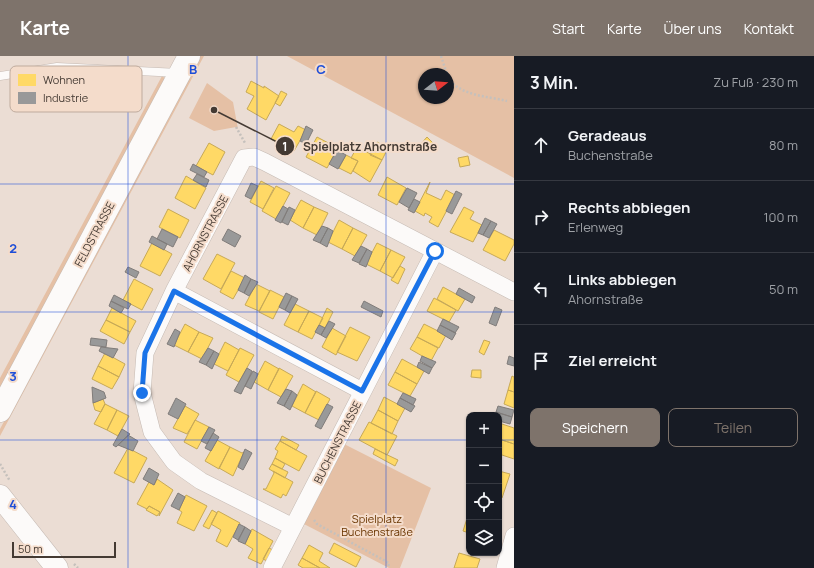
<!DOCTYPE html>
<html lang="de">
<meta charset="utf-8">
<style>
:root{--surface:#171b24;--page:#20242c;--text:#f1f3f6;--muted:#9ea1a6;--line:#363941;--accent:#7e736b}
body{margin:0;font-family:Manrope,sans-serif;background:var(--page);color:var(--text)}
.controls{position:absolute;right:12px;bottom:12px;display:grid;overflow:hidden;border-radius:8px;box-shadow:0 1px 3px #0004}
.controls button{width:36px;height:36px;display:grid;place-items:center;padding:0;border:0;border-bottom:1px solid var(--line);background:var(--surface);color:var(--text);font:20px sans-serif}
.compass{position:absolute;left:418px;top:12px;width:36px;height:36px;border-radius:50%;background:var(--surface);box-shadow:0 1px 3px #0004;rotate:73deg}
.scale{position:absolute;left:12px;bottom:10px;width:104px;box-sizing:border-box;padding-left:4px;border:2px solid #443a33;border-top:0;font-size:11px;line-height:14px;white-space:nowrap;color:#443a33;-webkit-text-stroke:3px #f4dccb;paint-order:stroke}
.stop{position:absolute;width:12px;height:12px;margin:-9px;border:3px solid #1a73e8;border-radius:50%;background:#fff}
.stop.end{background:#1a73e8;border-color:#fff;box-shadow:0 1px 4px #0008}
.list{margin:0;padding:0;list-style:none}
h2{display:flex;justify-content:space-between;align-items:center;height:52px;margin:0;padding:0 16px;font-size:17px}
h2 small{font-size:13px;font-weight:400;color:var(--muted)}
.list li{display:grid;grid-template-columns:26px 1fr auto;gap:12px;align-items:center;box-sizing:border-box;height:72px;padding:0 16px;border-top:1px solid var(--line)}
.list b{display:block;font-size:15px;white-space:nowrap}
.list p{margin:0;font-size:13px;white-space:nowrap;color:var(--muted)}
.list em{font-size:13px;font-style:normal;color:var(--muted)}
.actions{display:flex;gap:8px;padding:12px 16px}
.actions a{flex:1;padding:9px 0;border:1px solid var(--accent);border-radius:8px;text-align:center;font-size:14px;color:var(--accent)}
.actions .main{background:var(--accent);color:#fff}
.icon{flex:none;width:22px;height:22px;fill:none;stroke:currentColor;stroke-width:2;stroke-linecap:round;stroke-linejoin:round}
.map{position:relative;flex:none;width:514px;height:512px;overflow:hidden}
header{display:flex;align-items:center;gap:24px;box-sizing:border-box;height:56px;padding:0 20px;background:var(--accent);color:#fff}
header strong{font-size:19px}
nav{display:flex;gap:22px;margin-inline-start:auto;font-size:14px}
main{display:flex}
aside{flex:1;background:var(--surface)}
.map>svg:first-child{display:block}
.green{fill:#e5c0a5;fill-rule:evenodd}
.homes{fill:#ffd966;stroke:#c7a957}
.industry{fill:#999;stroke:#807c7a}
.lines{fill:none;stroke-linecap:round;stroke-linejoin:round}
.lane-casing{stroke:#c5bab3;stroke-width:9}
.street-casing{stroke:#c5bab3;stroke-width:18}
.secondary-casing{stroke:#c5bab3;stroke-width:23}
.path{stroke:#c5c0bc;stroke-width:2.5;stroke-dasharray:2 2;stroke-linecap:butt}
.lane{stroke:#fcfaf9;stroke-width:8}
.street{stroke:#fcfaf9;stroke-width:17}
.secondary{stroke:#fcfaf9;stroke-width:22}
.route{stroke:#1a73e8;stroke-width:5}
.grid{fill:none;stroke:#1d4ed8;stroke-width:1;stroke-opacity:0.55}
.labels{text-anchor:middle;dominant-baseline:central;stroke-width:4;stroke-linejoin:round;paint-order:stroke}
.street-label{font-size:11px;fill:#443a33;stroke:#f4dccb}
.park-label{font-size:11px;fill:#693500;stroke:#f4dccb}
.key{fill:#f4dccb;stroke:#bfab9d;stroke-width:1}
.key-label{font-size:11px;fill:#443a33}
.grid-label{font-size:13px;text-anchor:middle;font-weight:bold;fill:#1d4ed8;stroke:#f4dccb;stroke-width:4;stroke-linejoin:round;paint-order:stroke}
.leader{fill:none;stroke:#443a33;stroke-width:1.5}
.callout-dot{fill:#443a33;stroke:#f4dccb;stroke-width:1.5}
.mark-label{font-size:12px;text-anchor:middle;font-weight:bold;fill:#fff}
.callout-label{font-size:12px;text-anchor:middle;font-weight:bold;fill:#443a33;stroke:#f4dccb;stroke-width:4;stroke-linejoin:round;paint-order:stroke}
</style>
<header>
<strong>Karte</strong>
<nav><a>Start</a><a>Karte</a><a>Über uns</a><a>Kontakt</a></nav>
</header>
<main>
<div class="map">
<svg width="514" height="512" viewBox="0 0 514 512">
<rect width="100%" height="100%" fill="#ebddd4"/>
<path class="green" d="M200 0H204L0 380V373Z
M287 0H514V122ZM424 18H448V42H424Z
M162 20 171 27 0 346V322Z
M207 27 233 46 238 73 236 71 214 75 189 62Z
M344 388 431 432 400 512H389L302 467Z"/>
<path class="homes" d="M251 25 264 32V30L279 40 266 64 247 53 254 40 246 36Z
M281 35 287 38 280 50 275 47Z
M279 68 294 76 298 70 306 74 294 95 271 83Z
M317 81 338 92 327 112 306 101Z
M427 81 434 88 426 96 419 90Z
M377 86 388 92 382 104 370 99Z
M209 87 225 96 213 119 196 110Z
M357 91 382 104 370 126 353 115 358 105 351 102Z
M346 99 358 105 351 118 339 112Z
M468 100 470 109 460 111 458 102Z
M186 120 206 132 195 153 175 142Z
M387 121 406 132 397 149 378 139Z
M261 125 274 132 263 153 250 146Z
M430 126 426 137 441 144 446 134 455 139 438 171 429 166 432 161 425 157 424 160 415 155Z
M276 130 290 137 276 163 262 155Z
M301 144 314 151 303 172 290 164Z
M314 151 328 157 317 179 303 172Z
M464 151 474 156 470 163 482 169 473 186 450 176Z
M168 153 189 164 180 182 159 171Z
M339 164 353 172 342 193 328 186Z
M353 172 367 179 355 200 342 193Z
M494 174 514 184V188L505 205 483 194Z
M152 187 172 198 160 220 140 210Z
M377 187 391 194 380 215 366 208Z
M391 194 405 201 393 222 380 215Z
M217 198 235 207 221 233 203 223Z
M400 210 405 213 398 228 391 224Z
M231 215 245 222 233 243 220 236Z
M134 223 153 233 142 254 123 244Z
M256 228 270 235 259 255 245 249Z
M443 231 465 243 458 255 437 243Z
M270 234 284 241 273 263 259 256Z
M434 242 456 254 449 266 427 255Z
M295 248 309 255 298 276 284 269Z
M112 252 136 265 130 276 106 264Z
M327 252 333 256 325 272 319 269Z
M309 255 323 262 312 283 298 276Z
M106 264 130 276 124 288 100 275Z
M185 268 199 276 188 296 174 289Z
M424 268 446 279 439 292 417 281Z
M350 271 370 281 357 305 337 296Z
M332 272 346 280 336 299 322 291Z
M199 276 213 282 202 303 188 296Z
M417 281 438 292 431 305 410 293Z
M484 284 490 286 484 299 479 296Z
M225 286 239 294 228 315 214 308Z
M240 292 254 299 239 326 226 319Z
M105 297 125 308 119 321 98 310Z
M402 303 424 315 417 328 395 316Z
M265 305 279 313 268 334 254 326Z
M98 310 119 321 112 333 92 323Z
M279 312 293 320 281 341 268 334Z
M472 314H481V322L471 321Z
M395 316 417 328 410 340 388 329Z
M512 320 514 321V336L508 334Z
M303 328 316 336 305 357 292 350Z
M508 334 514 336V352L504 348Z
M316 335 330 343 319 364 305 357Z
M384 341 405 352 398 365 378 354Z
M103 343 105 348 101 356 95 354 93 347Z
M105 348 117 354 107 374 94 368Z
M185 350 199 358 187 378 173 372Z
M117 354 129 360 118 380 107 374Z
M378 354 398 365 392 378 371 367Z
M195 364 209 371 197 393 184 386Z
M369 366 397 380 387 399 359 384Z
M499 367 514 372V388L499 383Z
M282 380 299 389 296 394 280 385Z
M499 383 514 388V403L499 398Z
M217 384 230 391 219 413 205 405Z
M280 385 307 400 299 415 275 402 278 395 275 393Z
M230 391 242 397 244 396 233 420 219 412Z
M128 392 147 402 134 427 114 417Z
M375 393 398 404 395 410 373 398Z
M275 402 285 408 282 413 272 408Z
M272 408 288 416 285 422 269 413Z
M273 415 293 426 286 440 283 438 281 442 263 433H266L274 417Z
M499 415 510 418 502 442 499 441Z
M157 423 173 434 159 460 160 456 149 450 147 453 137 448 149 426 154 429Z
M186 439 207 450 194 475 177 467 182 456 179 454Z
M149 450 160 456 157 460 146 454Z
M212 454 217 457 209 473 203 470Z
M218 455 240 467 227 491 216 485 221 474 211 468Z
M469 456V477L463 475Z
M252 473 273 485 261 508 248 502 253 493 245 488Z
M334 487 361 501 356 511 329 497Z
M309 489 323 497 319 505 330 512H320L302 502Z
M269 492 275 495 269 506 263 503Z
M459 497 480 503 477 512H454Z
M302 502 320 512H303L298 509Z"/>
<path class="industry" d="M306 70 313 74 306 88 300 85Z
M337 94 346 99 338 113 329 108Z
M193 108 207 116 204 121 190 114Z
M197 118 209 124 206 131 193 124Z
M251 127 258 130 251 143 245 140Z
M407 132 417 137 409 152 399 146Z
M456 135 462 138 452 158 446 155Z
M414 143 420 146 414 157 408 154Z
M283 150 288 153 281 167 275 164Z
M289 151 295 154 288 169 282 166Z
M485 162 491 165 483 179 478 177Z
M491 165 497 168 489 182 483 179Z
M322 170 328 172 320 187 313 184Z
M328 172 333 175 327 191 320 187Z
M162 173 178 181 173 191 157 183Z
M228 173 241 180 235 191 222 184Z
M152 180 167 188 164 194 149 186Z
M361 190 367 193 359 207 352 204Z
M367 193 372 196 366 211 359 208Z
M128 211 139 216 136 222 125 216Z
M245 219 251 223 244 237 238 234Z
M251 223 258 226 249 240 244 237Z
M459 232 475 241 472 247 456 238Z
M286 237 292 240 285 254 279 251Z
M114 239 131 248 128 253 111 245Z
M292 240 298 243 290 257 285 254Z
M111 245 124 252 121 257 109 250Z
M364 245 383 255 381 261 361 251Z
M495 251 502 254 496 270 489 267Z
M443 263 459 271 455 277 440 269Z
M329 265 335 268 326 282 321 279Z
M319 269 325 272 321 279 315 276Z
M440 269 456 277 452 284 437 275Z
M175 273 180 276 174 291 167 288Z
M91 282 107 284 106 291 90 289Z
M101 291 118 293 113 302 99 295Z
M208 292 214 295 206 309 199 306Z
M214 295 219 298 212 313 206 309Z
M422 300 436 306 432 312 420 305Z
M509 300 514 302V310L507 308Z
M419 306 432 312 429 318 417 311Z
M247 312 252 315 241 338 234 335Z
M253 315 258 318 251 333 245 330Z
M92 331 104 336 106 342 93 347Z
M286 333 292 335 284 350 277 347Z
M292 335 297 339 290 354 284 350Z
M403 337 416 343 413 349 400 342Z
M176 342 186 348 178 363 168 358Z
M400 342 415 350 411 356 397 348Z
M327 348 333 351 321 373 315 370Z
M498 350 514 354 512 361 496 356Z
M496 356 512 361 510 368 499 365V359H495Z
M209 371 215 374 207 388 201 385Z
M122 373 130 378 116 391 113 389Z
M213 377 219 381 211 395 205 392Z
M128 379 138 385 133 395 118 389Z
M245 393 252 397 243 414 238 411Z
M149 412 159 418 154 429 143 423Z
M178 437 185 441 179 454 171 450Z
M239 468 245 471 238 484 233 481Z
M245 471 251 475 245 488 238 485Z"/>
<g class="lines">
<defs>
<path id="lane" d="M0 20 57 11 179 17"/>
<path id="street" d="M174 235 362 335
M293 471 201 425 174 406 152 376 142 337 145 297 174 235 244 102 254 101 265 106 514 236
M272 512 435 195
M505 512 514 480"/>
<path id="secondary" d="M0 355 189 0
M0 440 57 512"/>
</defs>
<use href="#lane" class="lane-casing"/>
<use href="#street" class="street-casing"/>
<use href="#secondary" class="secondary-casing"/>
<path class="path" d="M441 0 447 18
M448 21C459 40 487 40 507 45
M236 71 245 87
M0 408 10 425
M314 464 317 468 389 507 388 512
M74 508 78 512"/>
<use href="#lane" class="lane"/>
<use href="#street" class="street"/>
<use href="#secondary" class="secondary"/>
</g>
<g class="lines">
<path class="route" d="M142 337 145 297 174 235 362 335 435 195"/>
</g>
<path class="grid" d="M128 0V512M257 0V512M386 0V512M0 128H514M0 256H514M0 384H469M499 384H514"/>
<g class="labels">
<g class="street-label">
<text transform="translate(205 177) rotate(-62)">AHORNSTRASSE</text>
<text transform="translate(94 178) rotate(-62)">FELDSTRASSE</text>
<text transform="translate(337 386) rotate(-63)">BUCHENSTRASSE</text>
</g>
<g class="park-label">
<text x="377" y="462">Spielplatz<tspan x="377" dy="13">Buchenstraße</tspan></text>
</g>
</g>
<rect x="10" y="10" width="132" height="46" rx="6" class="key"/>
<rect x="18" y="18" width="18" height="12" fill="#ffd966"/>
<rect x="18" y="36" width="18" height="12" fill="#999"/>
<g class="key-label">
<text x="43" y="28">Wohnen</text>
<text x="43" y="46">Industrie</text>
</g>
<g class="grid-label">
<text x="193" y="18">B</text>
<text x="321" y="18">C</text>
<text x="13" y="197">2</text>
<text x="13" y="325">3</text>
<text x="13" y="453">4</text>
</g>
<path class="leader" d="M214 54L285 90"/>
<g class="callout-dot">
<circle cx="214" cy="54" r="4"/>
<circle cx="285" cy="90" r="10"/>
</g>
<g class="mark-label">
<text x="285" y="95">1</text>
</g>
<g class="callout-label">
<text x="370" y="95">Spielplatz Ahornstraße</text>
</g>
</svg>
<div class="controls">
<button>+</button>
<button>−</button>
<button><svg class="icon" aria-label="locate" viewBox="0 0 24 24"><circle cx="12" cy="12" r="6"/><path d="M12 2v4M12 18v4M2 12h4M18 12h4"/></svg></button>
<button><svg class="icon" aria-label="layers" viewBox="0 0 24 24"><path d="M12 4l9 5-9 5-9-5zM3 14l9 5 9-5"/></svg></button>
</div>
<svg class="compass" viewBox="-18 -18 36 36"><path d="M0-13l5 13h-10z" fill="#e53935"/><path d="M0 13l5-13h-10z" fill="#9ea1a6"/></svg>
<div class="scale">50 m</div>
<div class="stop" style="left:435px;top:195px"></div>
<div class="stop end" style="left:142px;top:337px"></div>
</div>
<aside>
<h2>3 Min.<small>Zu Fuß · 230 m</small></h2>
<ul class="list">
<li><svg class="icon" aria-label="ahead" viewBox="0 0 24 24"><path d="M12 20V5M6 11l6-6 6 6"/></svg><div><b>Geradeaus</b><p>Buchenstraße</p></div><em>80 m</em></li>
<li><svg class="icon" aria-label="right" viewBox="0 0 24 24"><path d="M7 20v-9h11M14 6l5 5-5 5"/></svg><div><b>Rechts abbiegen</b><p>Erlenweg</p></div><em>100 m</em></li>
<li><svg class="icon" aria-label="left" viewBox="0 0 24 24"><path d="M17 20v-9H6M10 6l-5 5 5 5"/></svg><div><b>Links abbiegen</b><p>Ahornstraße</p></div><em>50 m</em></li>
<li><svg class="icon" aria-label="arrive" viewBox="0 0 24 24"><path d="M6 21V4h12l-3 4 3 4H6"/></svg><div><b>Ziel erreicht</b></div></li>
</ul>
<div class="actions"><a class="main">Speichern</a><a>Teilen</a></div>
</aside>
</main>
